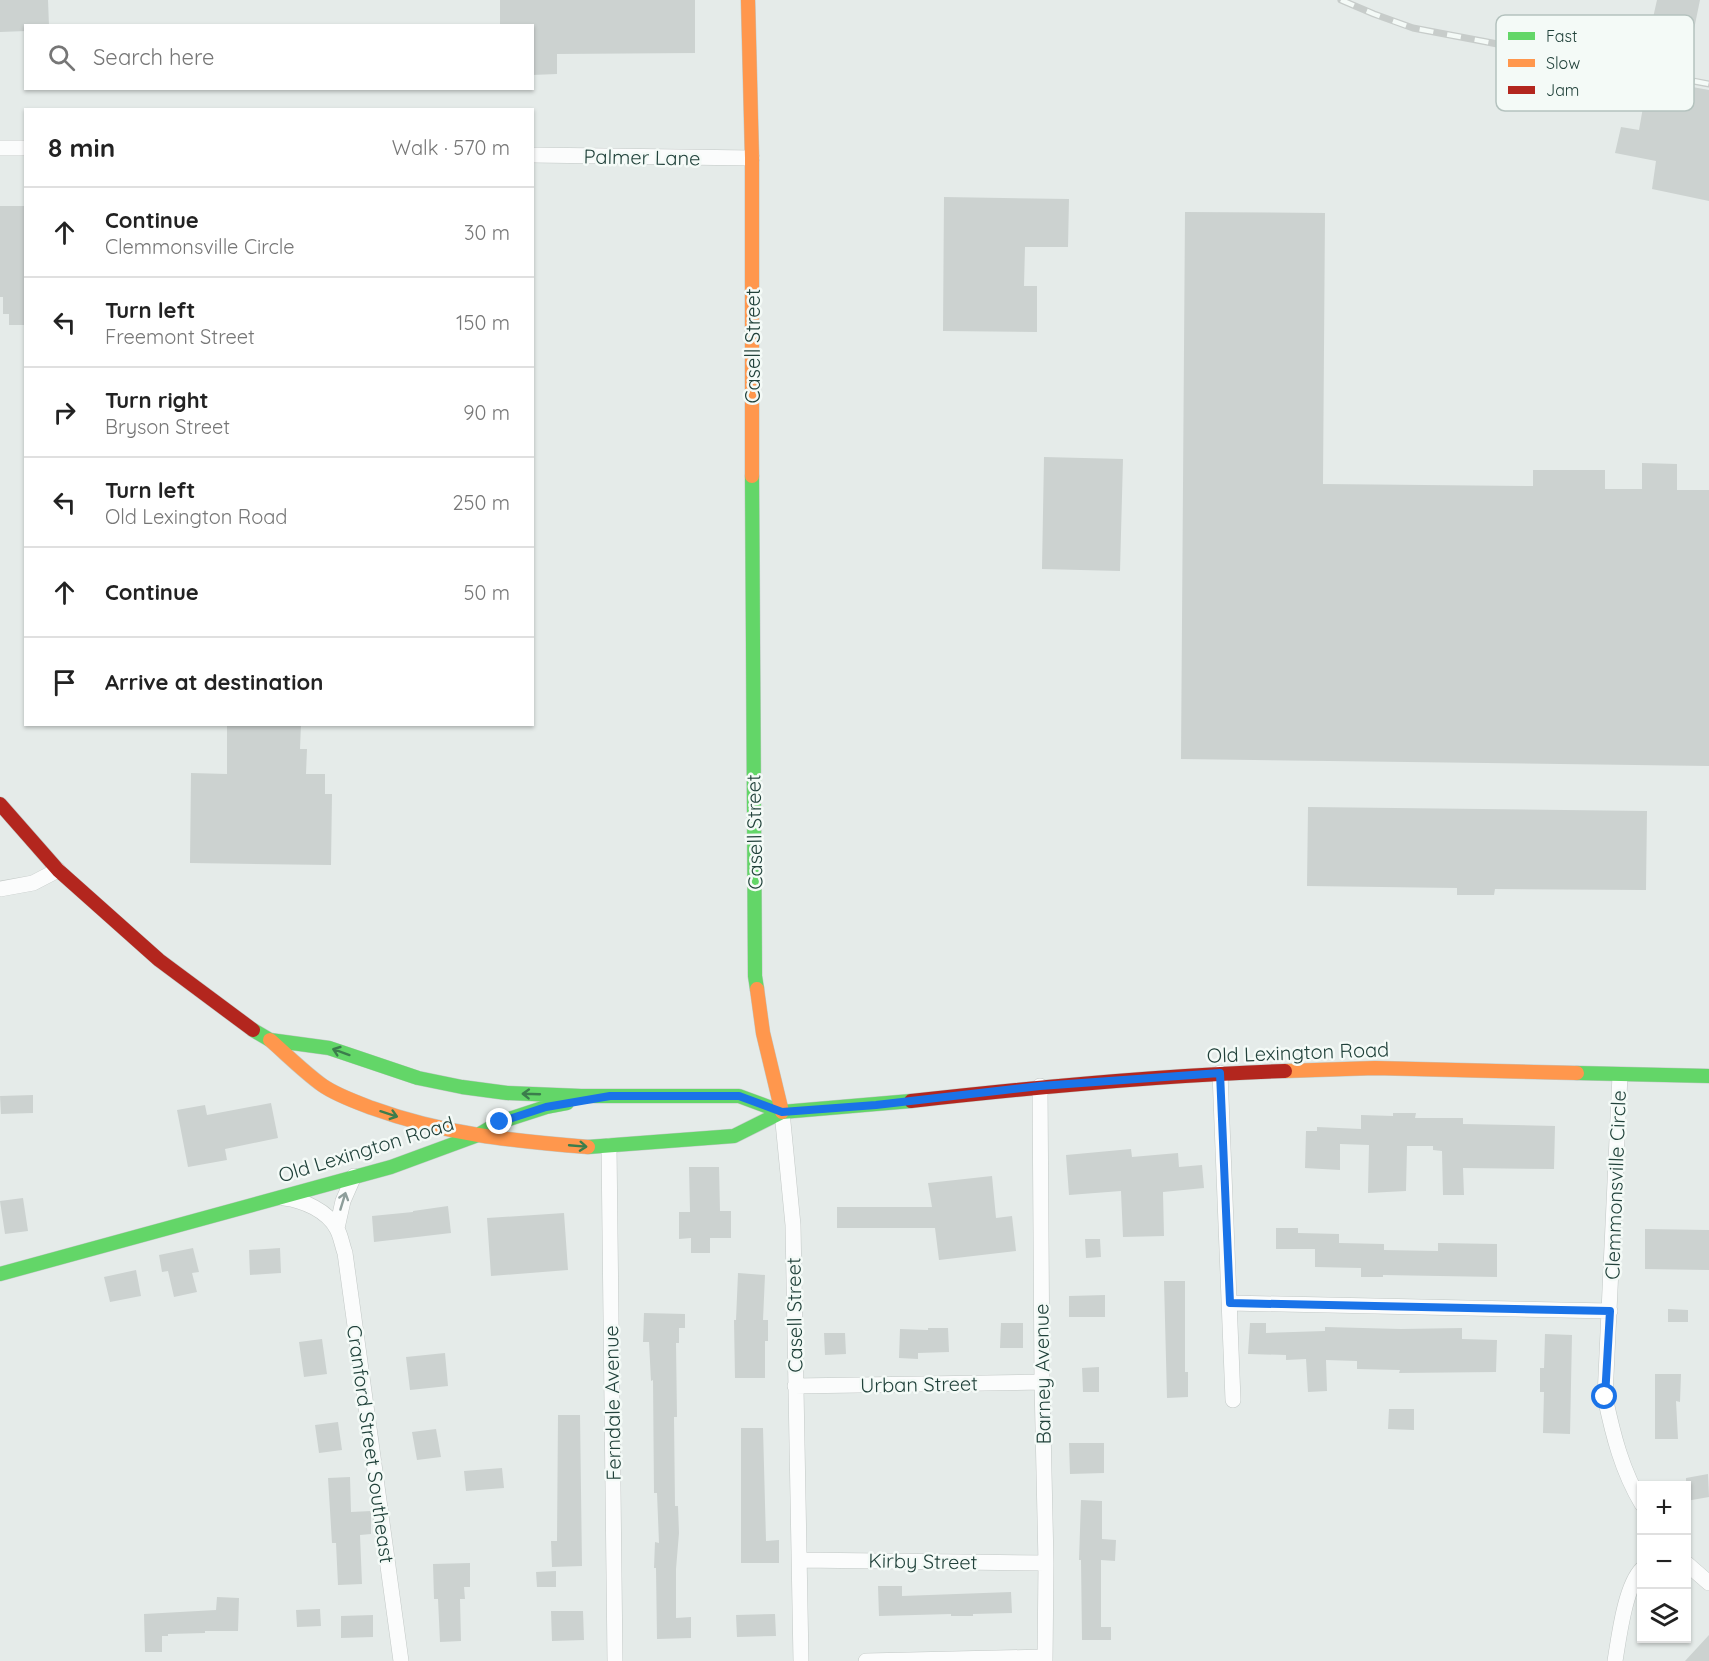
<!DOCTYPE html>
<meta charset="utf-8">
<style>
:root{--surface:#fff;--page:#f2f2f2;--text:#222;--muted:#767676;--line:#e0e0e0}
body{margin:0;font-family:Quicksand,sans-serif;background:var(--page);color:var(--text)}
.controls{position:absolute;right:18px;bottom:18px;display:grid;overflow:hidden;border-radius:0px;box-shadow:0 2px 4px #0004}
.controls button{width:54px;height:54px;display:grid;place-items:center;padding:0;border:0;border-bottom:2px solid var(--line);background:var(--surface);color:var(--text);font:30px sans-serif}
.stop{position:absolute;width:18px;height:18px;margin:-14px;border:4px solid #1a73e8;border-radius:50%;background:#fff}
.stop.end{background:#1a73e8;border-color:#fff;box-shadow:0 2px 6px #0008}
.list{margin:0;padding:0;list-style:none}
h2{display:flex;justify-content:space-between;align-items:center;height:78px;margin:0;padding:0 24px;font-size:26px}
h2 small{font-size:20px;font-weight:400;color:var(--muted)}
.list li{display:grid;grid-template-columns:39px 1fr auto;gap:18px;align-items:center;box-sizing:border-box;height:90px;padding:0 24px;border-top:2px solid var(--line)}
.list b{display:block;font-size:22px;white-space:nowrap}
.list p{margin:0;font-size:20px;white-space:nowrap;color:var(--muted)}
.list em{font-size:20px;font-style:normal;color:var(--muted)}
.icon{flex:none;width:33px;height:33px;fill:none;stroke:currentColor;stroke-width:2;stroke-linecap:round;stroke-linejoin:round}
.map{position:relative;flex:none;width:1709px;height:1661px;overflow:hidden}
.search{position:absolute;background:var(--surface);box-shadow:0 2px 4px #0004;left:24px;top:24px;width:510px;height:66px;display:flex;align-items:center;gap:15px;box-sizing:border-box;padding:0 21px;border-radius:0px;color:var(--muted);font-size:22px}
.panel{position:absolute;background:var(--surface);box-shadow:0 2px 4px #0004;left:24px;top:108px;width:510px;height:618px;border-radius:0px}
.map>svg:first-child{display:block}
.building{fill:#ccd2d0}
.lines{fill:none;stroke-linecap:round;stroke-linejoin:round}
.street-casing{stroke:#c2c8c6;stroke-width:16}
.fast-casing{stroke:#c1c9c6;stroke-width:15}
.slow-casing{stroke:#c1c9c6;stroke-width:15}
.jam-casing{stroke:#c1c9c6;stroke-width:15}
.street{stroke:#fbfcfc;stroke-width:15}
.fast{stroke:#63d668;stroke-width:14}
.slow{stroke:#ff974d;stroke-width:14}
.jam{stroke:#b3261e;stroke-width:14}
.rail-casing{stroke:#c7ccca;stroke-width:7}
.rail{stroke:#f4faf7;stroke-width:4.5;stroke-dasharray:14;stroke-linecap:butt}
.oneway{stroke:#3b7d4c}
.oneway2{stroke:#8e9e9b}
.route{stroke:#1a73e8;stroke-width:8}
.labels{text-anchor:middle;dominant-baseline:central;stroke-width:5;stroke-linejoin:round;paint-order:stroke}
.street-label{font-size:20px;fill:#20413a;stroke:#f4faf7}
.key{fill:#f4faf7;stroke:#b4c2be;stroke-width:1.5}
.key-label{font-size:16px;fill:#20413a}
</style>
<div class="map">
<svg width="1709" height="1661" viewBox="0 0 1709 1661">
<rect width="100%" height="100%" fill="#e5ebe9"/>
<path class="building" d="M0 0H48L49 26H26V31L0 32Z
M500 0H695V53L557 54V74L532 75V26H500Z
M1657 0H1700L1692 39 1650 31Z
M1648 79 1709 90V201L1652 189 1656 161 1615 153 1621 127 1639 130Z
M944 197 1069 199 1068 247H1025L1024 286H1037V332L943 331Z
M0 206H26V325H9V314H3V297H0Z
M1185 212 1325 213 1323 484 1533 486V470H1605V489H1642V463L1677 464V490H1709V766L1181 759Z
M1044 457 1123 459 1120 571 1042 569Z
M227 724H301L300 749H307L306 774H325V794H332L331 865 190 863 191 773 227 774Z
M1308 807 1647 811 1646 890 1495 889 1494 895H1457V888L1307 886Z
M33 1095V1113L1 1114 0 1096Z
M271 1103 278 1138 225 1149 227 1160 188 1167 177 1110 205 1105 207 1115Z
M1393 1113H1416L1415 1118H1463V1124L1555 1126 1554 1169 1463 1168 1464 1195H1443L1442 1151 1433 1150V1146H1407L1406 1191 1368 1193 1369 1145 1340 1144V1170L1305 1168 1306 1131H1317V1127L1361 1129V1115L1393 1116Z
M1131 1149 1132 1157 1178 1153 1179 1167 1202 1165 1204 1188 1163 1192 1164 1236 1123 1237 1121 1191 1069 1195 1066 1155Z
M689 1167H719L720 1211H731V1238H710V1253H691V1238L679 1239V1212H690Z
M992 1176 996 1218 1012 1216 1016 1251 939 1260 935 1228H837V1207H932L928 1183Z
M23 1198 28 1231 5 1234 0 1201Z
M448 1206 451 1233 374 1242 372 1216 413 1212V1211Z
M564 1213 568 1270 491 1276 487 1218Z
M1276 1228H1298V1233L1339 1234V1243L1384 1244V1250L1438 1251V1243L1497 1244V1277L1383 1275V1277H1361V1268L1315 1267V1249H1276Z
M1645 1229 1709 1230V1270L1645 1269Z
M1085 1239H1100L1101 1257 1086 1258Z
M193 1248 199 1272 192 1273 197 1292 174 1297 168 1271 162 1272 159 1255Z
M280 1248 281 1273 250 1275 249 1250Z
M136 1270 141 1296 110 1302 104 1277Z
M738 1273 765 1275 763 1320H768V1341H765V1378H735L734 1320H736Z
M1164 1281H1185V1372H1188V1397L1167 1398Z
M1105 1295V1317H1069V1296Z
M1668 1309 1688 1310V1322H1668Z
M644 1313 685 1314V1328H679V1343H676L677 1417H674L675 1506H678L679 1533 676 1569V1618L691 1617V1638L657 1639 656 1568H654L655 1542 659 1543 657 1493H654L653 1380 651 1381 649 1342H643Z
M1001 1323H1023V1348H1000Z
M1250 1323H1266V1333L1325 1331V1327L1401 1329 1462 1328V1339L1497 1340 1496 1372 1399 1373 1400 1370 1357 1369V1361L1326 1360 1327 1391 1308 1392 1306 1359 1286 1360V1355L1248 1354Z
M928 1328H948L949 1352 918 1353V1359L899 1358 900 1329 928 1330Z
M824 1333H845L846 1354 825 1355Z
M1545 1334 1572 1335 1570 1434 1543 1433 1544 1392H1540V1368H1544Z
M322 1339 327 1374 304 1377 299 1342Z
M445 1353 448 1386 410 1390 406 1357Z
M1099 1367V1392H1083L1082 1368Z
M1655 1374H1681L1680 1402 1676 1401 1678 1439H1655Z
M1389 1409H1414V1430L1388 1429Z
M558 1415H580L582 1566 552 1567 551 1541H557Z
M338 1422 342 1450 319 1453 315 1425Z
M741 1428H763L766 1541 779 1540V1563H741Z
M436 1429 441 1457 417 1460 412 1432Z
M1069 1443H1104V1473L1070 1474Z
M502 1468 504 1488 466 1491 464 1471Z
M1708 1474 1709 1497 1686 1501V1478Z
M350 1477 351 1512 371 1511V1534L360 1535 362 1584 338 1585 336 1543H332L328 1478Z
M1081 1500 1102 1501V1539L1116 1540 1115 1561 1101 1560V1627H1111V1640H1082L1081 1560H1079Z
M470 1563V1587H464L465 1599H460L461 1641 440 1642 438 1599H434L433 1564Z
M556 1571V1587H537L536 1572Z
M878 1586H902V1596L1011 1592 1012 1613 973 1614V1616H951V1614L879 1616Z
M217 1597 239 1598 238 1631H205V1633L168 1634V1636H162V1652H145L144 1614 216 1610Z
M320 1609 321 1626 297 1627 296 1610Z
M551 1611H583L584 1640 552 1641Z
M775 1614 776 1636 737 1637 736 1615Z
M373 1615V1637L341 1638V1616Z
M1709 1635V1661H1685Z"/>
<g class="lines">
<defs>
<path id="street" d="M0 148H26
M532 155 752 158
M0 889 33 883 58 870
M1220 1073 1233 1400
M1620 1075 1605 1397C1613 1435 1622 1471 1642 1504
M1040 1086 1042 1382 1046 1563 1045 1661
M782 1112 793 1225 801 1661
M609 1146 615 1661
M284 1198C303 1200 328 1211 337 1229 341 1236 342 1245 345 1253L401 1661
M337 1228 343 1201 354 1176
M1230 1303 1610 1311
M795 1386 1042 1382
M800 1560 1046 1563
M1686 1563 1709 1583
M866 1661 1045 1657
M1615 1661C1619 1637 1625 1586 1642 1569"/>
<path id="fast" d="M752 476 755 976 757 989
M253 1030 270 1040 329 1048 418 1078 462 1087 507 1093 581 1096H739L782 1112
M1577 1073 1709 1076
M588 1147 734 1136 782 1112 911 1101
M0 1274 391 1167 478 1135 500 1122 546 1107 567 1103"/>
<path id="slow" d="M748 0 752 158V476
M757 989 763 1033 782 1112
M270 1040C287 1055 304 1072 322 1085 336 1095 356 1102 372 1108 443 1134 513 1141 588 1147
M1285 1071 1375 1068 1577 1073"/>
<path id="jam" d="M0 804 58 870 159 960 253 1030
M911 1101C1036 1087 1160 1075 1285 1071"/>
</defs>
<use href="#street" class="street-casing"/>
<use href="#fast" class="fast-casing"/>
<use href="#slow" class="slow-casing"/>
<use href="#jam" class="jam-casing"/>
<use href="#street" class="street"/>
<use href="#fast" class="fast"/>
<use href="#slow" class="slow"/>
<use href="#jam" class="jam"/>
<defs>
<path id="rail" d="M1341 0 1374 14 1413 28 1709 84"/>
</defs>
<use href="#rail" class="rail-casing"/>
<use href="#rail" class="rail"/>
</g>
<defs><path id="oneway-shaft" d="M-6 0H5M1.5-3L5.5 0L1.5 3" fill="none" stroke-width="1.6" stroke-linecap="round" stroke-linejoin="round" transform="scale(1.5)"/></defs>
<g class="oneway">
<use href="#oneway-shaft" transform="translate(341 1052) rotate(-160)"/>
<use href="#oneway-shaft" transform="translate(531 1094) rotate(-178)"/>
<use href="#oneway-shaft" transform="translate(389 1114) rotate(18)"/>
<use href="#oneway-shaft" transform="translate(578 1146) rotate(5)"/>
</g>
<use class="oneway2" href="#oneway-shaft" transform="translate(343 1201) rotate(-73)"/>
<g class="lines">
<path class="route" d="M500 1122 546 1107 610 1096H739L782 1112 876 1105 1040 1086 1220 1073 1230 1303 1610 1311 1605 1397"/>
</g>
<g class="labels">
<g class="street-label">
<text transform="translate(642 157) rotate(1)">Palmer Lane</text>
<text transform="translate(752 346) rotate(-90)">Casell Street</text>
<text transform="translate(754 832) rotate(-91)">Casell Street</text>
<text transform="translate(1298 1052) rotate(-2)">Old Lexington Road</text>
<text transform="translate(366 1149) rotate(-17)">Old Lexington Road</text>
<text transform="translate(1615 1185) rotate(-88)">Clemmonsville Circle</text>
<text transform="translate(794 1315) rotate(-91)">Casell Street</text>
<text transform="translate(1042 1374) rotate(-91)">Barney Avenue</text>
<text transform="translate(919 1384) rotate(-1)">Urban Street</text>
<text transform="translate(612 1403) rotate(-91)">Ferndale Avenue</text>
<text transform="translate(371 1444) rotate(82)">Cranford Street Southeast</text>
<text transform="translate(923 1561) rotate(1)">Kirby Street</text>
</g>
</g>
<rect x="1496" y="15" width="198" height="96" rx="9" class="key"/>
<rect x="1508" y="32" width="27" height="8" fill="#63d668"/>
<rect x="1508" y="59" width="27" height="8" fill="#ff974d"/>
<rect x="1508" y="86" width="27" height="8" fill="#b3261e"/>
<g class="key-label">
<text x="1546" y="42">Fast</text>
<text x="1546" y="69">Slow</text>
<text x="1546" y="96">Jam</text>
</g>
</svg>
<div class="controls">
<button>+</button>
<button>−</button>
<button><svg class="icon" aria-label="layers" viewBox="0 0 24 24"><path d="M12 4l9 5-9 5-9-5zM3 14l9 5 9-5"/></svg></button>
</div>
<div class="stop" style="left:1605px;top:1397px"></div>
<div class="stop end" style="left:500px;top:1122px"></div>
<div class="search"><svg class="icon" aria-label="search" viewBox="0 0 24 24"><circle cx="10" cy="10" r="6"/><path d="M15 15l6 6"/></svg>Search here</div>
<section class="panel">
<h2>8 min<small>Walk · 570 m</small></h2>
<ul class="list">
<li><svg class="icon" aria-label="ahead" viewBox="0 0 24 24"><path d="M12 20V5M6 11l6-6 6 6"/></svg><div><b>Continue</b><p>Clemmonsville Circle</p></div><em>30 m</em></li>
<li><svg class="icon" aria-label="left" viewBox="0 0 24 24"><path d="M17 20v-9H6M10 6l-5 5 5 5"/></svg><div><b>Turn left</b><p>Freemont Street</p></div><em>150 m</em></li>
<li><svg class="icon" aria-label="right" viewBox="0 0 24 24"><path d="M7 20v-9h11M14 6l5 5-5 5"/></svg><div><b>Turn right</b><p>Bryson Street</p></div><em>90 m</em></li>
<li><svg class="icon" aria-label="left" viewBox="0 0 24 24"><path d="M17 20v-9H6M10 6l-5 5 5 5"/></svg><div><b>Turn left</b><p>Old Lexington Road</p></div><em>250 m</em></li>
<li><svg class="icon" aria-label="ahead" viewBox="0 0 24 24"><path d="M12 20V5M6 11l6-6 6 6"/></svg><div><b>Continue</b></div><em>50 m</em></li>
<li><svg class="icon" aria-label="arrive" viewBox="0 0 24 24"><path d="M6 21V4h12l-3 4 3 4H6"/></svg><div><b>Arrive at destination</b></div></li>
</ul>
</section>
</div>
